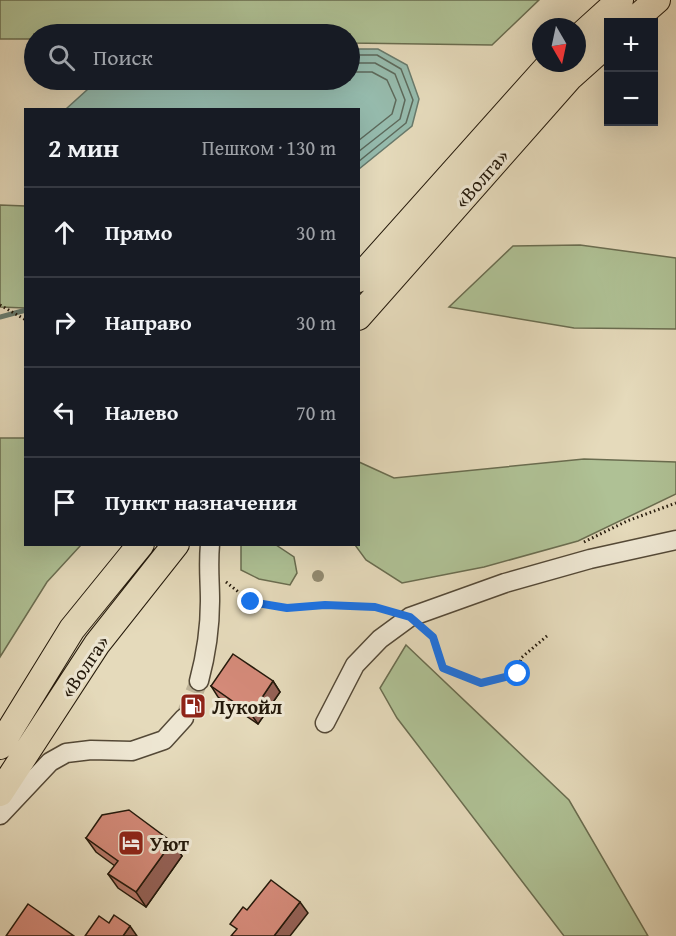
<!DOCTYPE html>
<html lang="ru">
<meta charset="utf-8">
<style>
:root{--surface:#171b24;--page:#242831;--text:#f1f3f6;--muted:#9ea1a6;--line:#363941}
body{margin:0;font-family:"Gentium Book Plus",serif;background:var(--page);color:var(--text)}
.controls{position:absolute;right:18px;top:18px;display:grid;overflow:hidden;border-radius:0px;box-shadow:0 6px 24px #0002}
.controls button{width:54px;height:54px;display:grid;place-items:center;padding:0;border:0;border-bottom:2px solid var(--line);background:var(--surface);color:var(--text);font:30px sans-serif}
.compass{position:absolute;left:532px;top:18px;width:54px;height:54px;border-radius:50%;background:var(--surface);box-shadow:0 6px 24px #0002;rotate:171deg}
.stop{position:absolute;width:18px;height:18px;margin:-14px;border:4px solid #1a73e8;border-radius:50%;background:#fff}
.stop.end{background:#1a73e8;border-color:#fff;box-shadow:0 2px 6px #0008}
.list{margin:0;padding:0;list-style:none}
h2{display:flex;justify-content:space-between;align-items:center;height:78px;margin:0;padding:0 24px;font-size:26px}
h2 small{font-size:20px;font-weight:400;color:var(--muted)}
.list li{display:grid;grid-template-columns:39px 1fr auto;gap:18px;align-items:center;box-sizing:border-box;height:90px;padding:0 24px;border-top:2px solid var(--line)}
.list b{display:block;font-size:22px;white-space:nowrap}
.list em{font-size:20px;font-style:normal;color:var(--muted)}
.icon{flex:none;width:33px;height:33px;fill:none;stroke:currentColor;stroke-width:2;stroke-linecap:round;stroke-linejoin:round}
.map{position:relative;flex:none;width:676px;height:936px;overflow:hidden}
.search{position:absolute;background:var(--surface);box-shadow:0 6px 24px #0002;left:24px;top:24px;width:336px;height:66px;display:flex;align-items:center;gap:15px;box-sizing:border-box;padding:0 21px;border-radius:33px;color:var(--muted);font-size:22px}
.panel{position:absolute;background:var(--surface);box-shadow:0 6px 24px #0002;left:24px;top:108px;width:336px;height:438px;border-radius:0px}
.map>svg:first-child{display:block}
.green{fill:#afc195;stroke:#6a6d50;stroke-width:1.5}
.water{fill:#96bbad;stroke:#687a6c;stroke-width:1.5}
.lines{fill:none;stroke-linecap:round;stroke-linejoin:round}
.shore{stroke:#5d6a5c;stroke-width:1.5}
.stream{stroke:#687a6c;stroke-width:5}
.minor-tunnel{stroke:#beb398;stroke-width:18;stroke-dasharray:18 9;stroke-linecap:butt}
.minor-casing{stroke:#544937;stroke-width:21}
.highway-casing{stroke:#24190b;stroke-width:28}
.path{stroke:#24190b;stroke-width:3;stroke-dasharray:1.5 3;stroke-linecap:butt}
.minor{stroke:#eee7d3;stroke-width:18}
.highway{stroke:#e5dabb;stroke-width:26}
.tree{fill:#928b71}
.wall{fill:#b67768;stroke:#24190b;stroke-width:1.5}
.shaded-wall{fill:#946155;stroke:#24190b;stroke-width:1.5}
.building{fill:#d48a79;stroke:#24190b;stroke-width:1.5}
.route{stroke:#1a73e8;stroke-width:8}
.labels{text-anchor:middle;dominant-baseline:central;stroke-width:6;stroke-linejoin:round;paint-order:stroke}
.street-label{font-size:20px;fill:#24190b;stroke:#eee7d3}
.poi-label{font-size:20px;font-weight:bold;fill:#24190b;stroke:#eee7d3;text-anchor:start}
</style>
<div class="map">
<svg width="676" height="936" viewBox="0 0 676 936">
<rect width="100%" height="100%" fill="#e5dabb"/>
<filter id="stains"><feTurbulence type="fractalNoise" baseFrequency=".00333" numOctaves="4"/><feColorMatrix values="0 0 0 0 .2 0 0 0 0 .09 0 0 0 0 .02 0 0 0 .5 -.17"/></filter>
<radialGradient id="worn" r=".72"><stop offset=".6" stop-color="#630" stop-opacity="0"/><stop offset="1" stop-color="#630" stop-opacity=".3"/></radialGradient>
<path class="green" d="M0 0H539L492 45 350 43V34H34V39H0Z
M0 205 25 206V308L0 307Z
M580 245 676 258V329L574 328 449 307 513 246Z
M0 438H25L26 544 81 545 47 582 0 657Z
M584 459 676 462V494L578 541 484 567 402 583 366 560 355 545 358 544 359 462 394 478Z
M241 545H276L294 557 297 573 290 585 259 579 241 570Z
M406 645 569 800 648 936H564L397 718 380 688Z"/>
<path class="water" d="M350 49H378L407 65 419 99 412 126 359 169 358 110 66 109 98 80H350Z"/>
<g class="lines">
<path class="shore" d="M350 55H377L401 69 413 100 406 123 358 162
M350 63H375L395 74 405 100 400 119 358 152
M350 72H372L387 80 396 100 392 114 358 141"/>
<path class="stream" d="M0 317 26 310"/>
<path class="minor-tunnel" d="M184 718 199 681"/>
<defs>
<path id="minor" d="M199 681C206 655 210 628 210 601 210 581 208 566 210 544
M325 723 355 665 380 639 410 617 505 583 590 559 676 540
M0 815 50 762 66 753 91 750 132 751 164 740 184 718"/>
<path id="highway" d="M632 22 657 0
M577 39 620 0
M358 279 551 63
M358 317 570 77 608 43
M0 746 72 629 141 544
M0 793 97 644 176 544"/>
</defs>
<use href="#minor" class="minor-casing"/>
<use href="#highway" class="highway-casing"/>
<path class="path" d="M0 305 26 320
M584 542 627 521 676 503
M226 582 251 602 287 608 325 605 375 607 391 612
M425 630 433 637 443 668 481 683 518 674 521 658 547 636"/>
<use href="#minor" class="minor"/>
<use href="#highway" class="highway"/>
</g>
<circle class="tree" cx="318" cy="576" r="6"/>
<path class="wall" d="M273 681 280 692 258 724 218 697 211 686Z
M86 838 172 842 182 856 146 907 118 888 108 874 115 866 96 852Z"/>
<path class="shaded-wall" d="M273 681 280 692 258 724 251 714Z
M172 842 182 856 146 907 136 892Z
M300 902 308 913 290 936H274Z
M130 926 137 936H123Z"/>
<path class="building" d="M233 654 273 681 251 714 211 686Z
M129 810 172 842 136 892 108 874 118 861 86 838 102 815Z
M271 880 300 902 274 936H231L237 929 230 924 243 907 247 910Z
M28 904 74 936H6Z
M114 915 130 926 123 936H85L99 916 109 923Z"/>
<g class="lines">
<path class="route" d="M251 602 287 608 325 605 375 607 410 617 433 637 443 668 481 683 518 674"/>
</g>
<defs>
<symbol id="fuel-square" viewBox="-11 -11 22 22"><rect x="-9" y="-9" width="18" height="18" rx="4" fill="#8f2418" stroke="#eee7d3"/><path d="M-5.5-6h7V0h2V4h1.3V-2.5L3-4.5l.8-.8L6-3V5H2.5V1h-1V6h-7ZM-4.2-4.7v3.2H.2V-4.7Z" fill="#fff"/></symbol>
<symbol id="hotel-square" viewBox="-11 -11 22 22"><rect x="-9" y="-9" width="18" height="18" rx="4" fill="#8f2418" stroke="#eee7d3"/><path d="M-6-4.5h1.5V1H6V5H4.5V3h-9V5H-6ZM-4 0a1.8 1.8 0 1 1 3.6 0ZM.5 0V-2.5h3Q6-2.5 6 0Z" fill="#fff"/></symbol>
</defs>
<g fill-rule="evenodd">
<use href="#fuel-square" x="178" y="691" width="30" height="30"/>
<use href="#hotel-square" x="116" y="828" width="30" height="30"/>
</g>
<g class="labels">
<g class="street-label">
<text transform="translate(481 178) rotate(-49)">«Волга»</text>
<text transform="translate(84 666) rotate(-56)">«Волга»</text>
</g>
<g class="poi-label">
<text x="212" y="706">Лукойл</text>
<text x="150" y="843">Уют</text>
</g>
</g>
<rect width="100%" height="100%" filter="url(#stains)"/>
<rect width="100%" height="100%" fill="url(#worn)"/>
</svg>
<div class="controls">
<button>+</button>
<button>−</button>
</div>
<svg class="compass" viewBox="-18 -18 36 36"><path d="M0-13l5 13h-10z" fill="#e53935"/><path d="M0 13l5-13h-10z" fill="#9ea1a6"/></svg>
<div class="stop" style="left:518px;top:674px"></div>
<div class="stop end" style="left:251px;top:602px"></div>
<div class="search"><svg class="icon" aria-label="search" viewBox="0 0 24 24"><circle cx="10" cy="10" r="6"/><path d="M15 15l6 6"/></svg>Поиск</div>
<section class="panel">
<h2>2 мин<small>Пешком · 130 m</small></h2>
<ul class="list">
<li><svg class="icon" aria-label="ahead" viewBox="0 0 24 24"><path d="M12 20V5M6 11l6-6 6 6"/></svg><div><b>Прямо</b></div><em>30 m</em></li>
<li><svg class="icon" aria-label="right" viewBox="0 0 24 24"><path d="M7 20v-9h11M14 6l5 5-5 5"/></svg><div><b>Направо</b></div><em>30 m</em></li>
<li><svg class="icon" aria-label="left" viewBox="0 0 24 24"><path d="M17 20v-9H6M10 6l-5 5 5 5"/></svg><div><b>Налево</b></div><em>70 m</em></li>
<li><svg class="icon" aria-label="arrive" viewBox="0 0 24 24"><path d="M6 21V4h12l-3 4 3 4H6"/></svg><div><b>Пункт назначения</b></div></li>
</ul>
</section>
</div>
